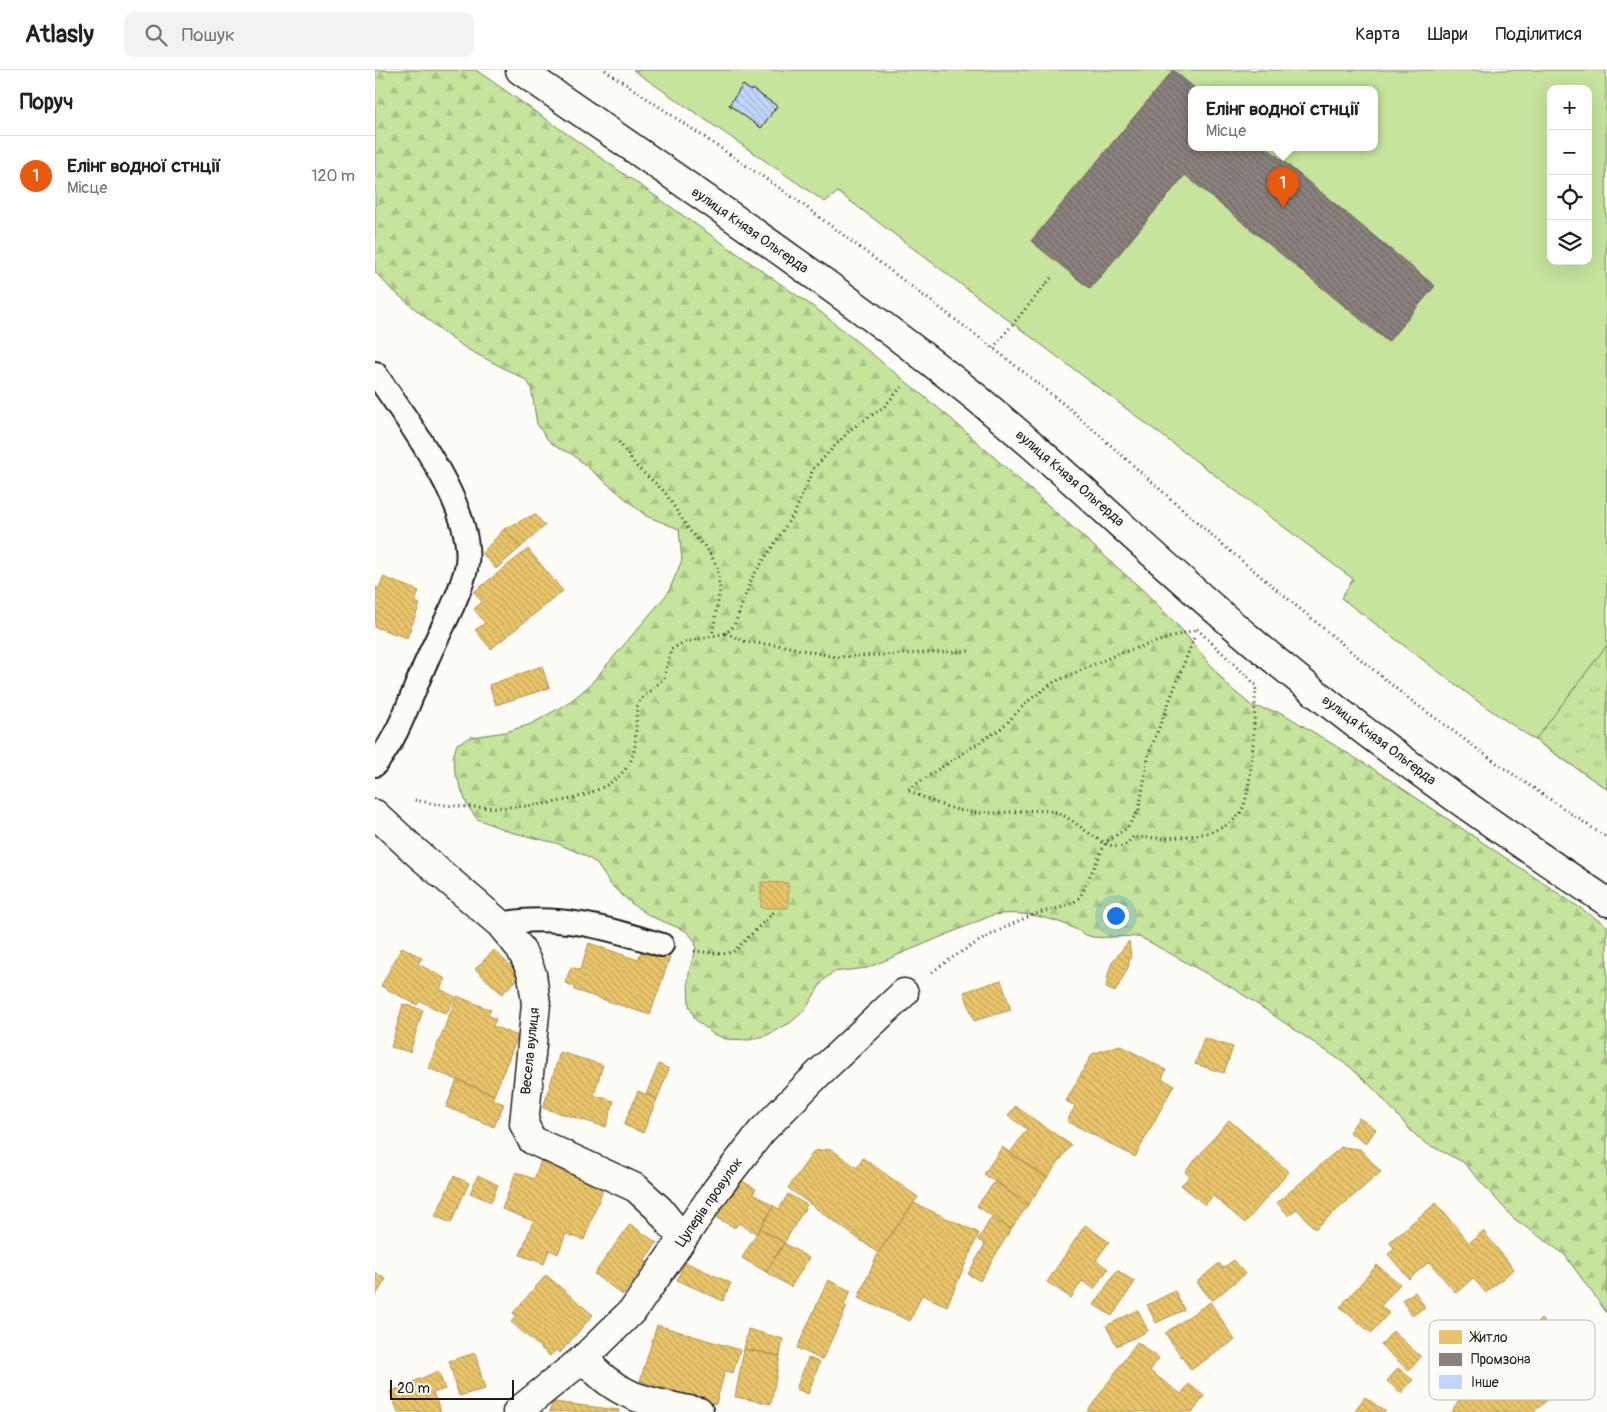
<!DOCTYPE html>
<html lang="uk">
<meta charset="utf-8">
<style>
:root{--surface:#fff;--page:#f2f2f2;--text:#202124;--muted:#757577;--line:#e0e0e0;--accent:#ea580c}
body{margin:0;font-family:Pangolin,sans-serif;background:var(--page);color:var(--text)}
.controls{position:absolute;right:15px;top:15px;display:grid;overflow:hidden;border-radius:10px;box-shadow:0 5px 20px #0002}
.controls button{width:45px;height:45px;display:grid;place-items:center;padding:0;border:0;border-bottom:1px solid var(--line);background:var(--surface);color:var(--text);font:25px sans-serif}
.scale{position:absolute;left:15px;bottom:12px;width:124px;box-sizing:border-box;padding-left:5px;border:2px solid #1c1c1c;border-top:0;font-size:14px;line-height:18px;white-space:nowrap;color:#1c1c1c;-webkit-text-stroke:4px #fdfcf7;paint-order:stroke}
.you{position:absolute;left:740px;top:845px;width:18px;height:18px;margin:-12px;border:4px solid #fff;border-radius:50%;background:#1a73e8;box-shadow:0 0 0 8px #1a73e833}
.badge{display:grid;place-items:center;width:32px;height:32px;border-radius:50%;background:var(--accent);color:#fff;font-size:16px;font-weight:700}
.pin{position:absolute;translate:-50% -41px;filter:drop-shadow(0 1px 2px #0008)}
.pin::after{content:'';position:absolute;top:26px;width:18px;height:15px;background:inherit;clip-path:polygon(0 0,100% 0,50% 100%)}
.popup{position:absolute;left:813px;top:16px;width:190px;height:65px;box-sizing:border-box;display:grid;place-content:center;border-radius:10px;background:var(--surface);filter:drop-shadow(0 1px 4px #0005);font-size:16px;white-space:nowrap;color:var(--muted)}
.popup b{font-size:19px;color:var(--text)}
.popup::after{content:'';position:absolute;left:50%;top:100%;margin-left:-10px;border:10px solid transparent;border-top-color:var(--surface)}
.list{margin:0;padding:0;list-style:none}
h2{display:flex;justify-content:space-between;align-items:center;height:65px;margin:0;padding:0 20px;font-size:21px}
h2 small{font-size:16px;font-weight:400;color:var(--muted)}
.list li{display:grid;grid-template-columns:32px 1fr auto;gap:15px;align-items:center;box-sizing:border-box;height:80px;padding:0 20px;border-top:1px solid var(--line)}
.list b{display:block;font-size:19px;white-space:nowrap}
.list p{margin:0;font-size:16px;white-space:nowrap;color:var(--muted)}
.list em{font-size:16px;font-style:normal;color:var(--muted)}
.icon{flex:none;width:28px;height:28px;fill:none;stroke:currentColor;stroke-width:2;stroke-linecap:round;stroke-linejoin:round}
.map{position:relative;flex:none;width:1232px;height:1342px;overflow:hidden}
header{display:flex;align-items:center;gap:30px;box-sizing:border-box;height:70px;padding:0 25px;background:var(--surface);border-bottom:1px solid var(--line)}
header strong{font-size:24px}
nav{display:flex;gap:28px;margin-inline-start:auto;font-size:18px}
.search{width:350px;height:45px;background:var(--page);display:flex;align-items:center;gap:12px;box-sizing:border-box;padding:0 18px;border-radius:10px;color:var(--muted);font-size:19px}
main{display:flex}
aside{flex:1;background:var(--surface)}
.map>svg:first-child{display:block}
.green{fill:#c6e49c;stroke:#71805c;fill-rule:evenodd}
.forest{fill:url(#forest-firs);stroke:#71805c}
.park{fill:url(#park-tufts);stroke:#71805c}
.homes{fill:url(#homes-back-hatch);stroke:#ac9253}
.industry{fill:url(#industry-back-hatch);stroke:#69635f}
.building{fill:url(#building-back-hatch);stroke:#1c1c1c}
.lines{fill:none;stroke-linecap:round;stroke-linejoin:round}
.service-casing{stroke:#1c1c1c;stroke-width:26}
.minor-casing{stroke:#1c1c1c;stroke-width:31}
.path{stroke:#1c1c1c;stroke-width:3;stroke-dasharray:1 4;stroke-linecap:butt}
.service{stroke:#fdfcf7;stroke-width:22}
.minor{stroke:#fdfcf7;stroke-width:28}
.labels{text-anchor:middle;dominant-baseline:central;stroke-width:5;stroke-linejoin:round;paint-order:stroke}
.street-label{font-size:14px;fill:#1c1c1c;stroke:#fdfcf7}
.key{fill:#fdfcf7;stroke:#bab9b5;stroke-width:1}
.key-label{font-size:14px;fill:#1c1c1c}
</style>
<header>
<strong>Atlasly</strong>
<div class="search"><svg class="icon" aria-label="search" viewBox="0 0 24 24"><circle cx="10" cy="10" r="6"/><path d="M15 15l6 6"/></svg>Пошук</div>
<nav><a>Карта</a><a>Шари</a><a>Поділитися</a></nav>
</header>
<main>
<aside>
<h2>Поруч<small></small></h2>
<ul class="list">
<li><span class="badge">1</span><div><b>Елінг водної стнції</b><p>Місце</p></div><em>120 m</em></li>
</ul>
</aside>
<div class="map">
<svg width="1232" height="1342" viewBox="0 0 1232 1342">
<defs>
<pattern id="forest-firs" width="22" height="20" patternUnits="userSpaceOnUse" patternTransform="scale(1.25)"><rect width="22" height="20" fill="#c6e49c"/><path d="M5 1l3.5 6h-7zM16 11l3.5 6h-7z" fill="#aac386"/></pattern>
<pattern id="park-tufts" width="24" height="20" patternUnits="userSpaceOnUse" patternTransform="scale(1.25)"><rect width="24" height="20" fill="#c6e49c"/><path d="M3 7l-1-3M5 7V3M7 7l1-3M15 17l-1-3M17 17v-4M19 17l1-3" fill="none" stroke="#aac386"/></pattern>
<pattern id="homes-back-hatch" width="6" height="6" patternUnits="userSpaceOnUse" patternTransform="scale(1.25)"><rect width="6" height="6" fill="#e9c46a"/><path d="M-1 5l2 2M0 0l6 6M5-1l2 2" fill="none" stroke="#c7a85b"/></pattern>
<pattern id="industry-back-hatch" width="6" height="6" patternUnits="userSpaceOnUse" patternTransform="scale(1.25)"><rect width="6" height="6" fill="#8a817c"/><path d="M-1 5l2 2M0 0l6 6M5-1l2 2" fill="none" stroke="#706965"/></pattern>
<pattern id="building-back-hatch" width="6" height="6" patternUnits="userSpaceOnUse" patternTransform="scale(1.25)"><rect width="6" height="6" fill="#c0d6fb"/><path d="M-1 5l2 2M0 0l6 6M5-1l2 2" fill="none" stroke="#a4b7d7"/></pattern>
</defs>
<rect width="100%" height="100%" fill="#fdfcf7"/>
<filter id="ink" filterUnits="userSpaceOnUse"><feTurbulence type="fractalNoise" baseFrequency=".02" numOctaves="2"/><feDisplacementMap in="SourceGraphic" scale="10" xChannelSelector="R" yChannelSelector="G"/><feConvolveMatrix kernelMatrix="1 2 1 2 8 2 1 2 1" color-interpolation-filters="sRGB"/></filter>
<g filter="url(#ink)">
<path class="green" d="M258 0H1231L1232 719 1105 633 966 528 978 509 463 122 450 132ZM817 19H999V77H817ZM1176 19H1213V191H1176Z"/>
<path class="forest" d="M0 0H101L447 243 573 346 770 522 808 561 852 615 877 636 907 643 1000 700 1232 856V1243L1189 1184 1138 1148 1088 1092 1050 1073 1037 1062 1001 1021 975 997 861 920 767 868C751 864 734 869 717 867 709 865 703 860 696 857 672 846 644 841 618 845L492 898 458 902 447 912 430 940 415 953 390 966 374 970 351 969 338 964 320 949 314 935 313 911 315 897 321 880 320 871 311 861 275 846 257 834 236 815 221 793 209 785 181 773 135 762 102 749 92 735 80 702 78 687 82 674 96 667 131 662 156 654 192 634 214 616 293 523 307 490 304 459 271 446 197 384 183 378 173 370 162 354 156 317 151 310 92 279 73 266 16 219 0 202Z"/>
<path class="park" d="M1232 575V719L1160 670Z"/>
<path class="homes" d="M160 444 170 456 145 478 129 459Z
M129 459 145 478 121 499 107 483Z
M153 479 188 521 116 579 100 560 110 553 99 539 107 532 99 522Z
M8 507 44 521 40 532 45 534 32 568 0 557V517L4 518Z
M167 596 174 618 121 635 114 615Z
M386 812 413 813V838H386Z
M754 871 756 885 753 898 740 922 731 918 733 904 737 892Z
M214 873 263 890 267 878 295 887 275 945 199 920 200 917 190 913 196 897 205 900Z
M27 877 47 888 43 894 71 909 65 919 80 927 71 944 45 931 42 935 6 916Z
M119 880 146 906 127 924 100 899Z
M626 910 636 940 599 951 589 922Z
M82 926 116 940 113 945 121 949 118 956 143 966 119 1025 53 998Z
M28 934 48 940 35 982 16 977Z
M829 968 858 977 849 1003 820 994Z
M745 975 791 1000 787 1009 799 1015 760 1087 692 1051 700 1036 691 1031 717 984Z
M185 982 228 995 219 1025 239 1031 231 1057 168 1038Z
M284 994 294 999 282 1029 271 1024Z
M82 1010 119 1025 117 1029 129 1034 119 1057 71 1037Z
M263 1021 282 1029 268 1063 249 1055Z
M640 1036 696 1075 672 1108 635 1083 652 1059 633 1046Z
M984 1048 1001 1059 991 1074 974 1062Z
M854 1050 914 1102 870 1153 838 1126 830 1135 806 1115 815 1106 810 1102Z
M627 1077 672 1108 653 1135 609 1104Z
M966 1077 985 1079 1006 1102 940 1159 922 1139 914 1146 902 1133Z
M456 1079 482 1098 488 1088 543 1127 503 1183 413 1118 439 1081Z
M166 1090 230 1114 209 1170 191 1164 183 1184 174 1180 169 1194 145 1185 158 1151 127 1139 141 1102 159 1109Z
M103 1105 123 1115 116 1132 95 1123Z
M79 1106 94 1113 76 1153 60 1146Z
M362 1108 381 1119 378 1124 399 1136 382 1164 363 1153 360 1158 338 1146Z
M620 1111 653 1135 636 1159 602 1136Z
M413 1124 432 1135 409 1173 385 1158 399 1136 404 1139Z
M539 1133 604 1163 572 1236 547 1225 535 1251 483 1228 503 1183Z
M1061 1133 1094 1173 1108 1161 1139 1199 1111 1223 1098 1208 1081 1223 1054 1192 1034 1209 1013 1184 1020 1179 1014 1172Z
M616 1148 636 1159 605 1211 593 1204 610 1174 603 1170Z
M255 1154 282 1173 269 1190 272 1192 248 1225 219 1204Z
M710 1155 734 1172 721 1190 733 1199 719 1219 707 1211 696 1228 672 1212Z
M385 1158 409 1173 391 1202 367 1188Z
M409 1173 434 1188 416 1217 391 1202Z
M859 1190 870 1204 837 1231 822 1212 844 1193 848 1198Z
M310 1192 356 1213 348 1231 302 1210Z
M1002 1195 1025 1214 1006 1236 1014 1243 996 1263 965 1237Z
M742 1200 760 1212 737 1246 719 1235Z
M0 1202 11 1209 0 1227Z
M171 1205 218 1245 185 1283 181 1280 175 1286 136 1252 141 1246 138 1243Z
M453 1210 476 1221 469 1235 472 1237 447 1290 422 1278Z
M800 1221 809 1240 781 1253 772 1235Z
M1040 1222 1050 1237 1037 1246 1027 1230Z
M835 1232 860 1270 816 1300 790 1263Z
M763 1240 773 1261 742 1276 731 1256Z
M1166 1249 1180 1264 1160 1284 1145 1269Z
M282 1255 365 1280 358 1303 350 1301 341 1334 265 1311Z
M373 1259 408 1269 405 1286 369 1279Z
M1018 1261 1046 1287 1034 1301 1006 1275Z
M762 1272 784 1288 775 1301 806 1324 814 1314 829 1326 818 1342H712Z
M1178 1274 1204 1301 1159 1342H1077L1086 1326 1118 1297 1134 1314Z
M369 1279 405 1286 396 1334 360 1327Z
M100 1283 110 1319 84 1326 74 1291Z
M433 1288 445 1292 433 1324 421 1319Z
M1023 1298 1038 1310 1026 1323 1012 1311Z
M63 1301 70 1319 58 1323 66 1342H23L15 1322Z
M990 1327 1011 1342H983L980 1340Z
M178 1332 244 1340V1342H174Z"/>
<path class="industry" d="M798 0 821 19H817V77H891L1060 216 1013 272 810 105 715 219 656 171Z"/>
<path class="building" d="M368 15 376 21 377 19 402 36 386 58 354 35Z"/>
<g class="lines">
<defs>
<path id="service" d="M0 303C31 349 104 443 91 499 83 531 65 560 52 590 36 625 25 665 0 695
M125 854C181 843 234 858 287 875"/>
<path id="minor" d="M145 0C296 105 449 207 593 321 691 400 780 490 877 571 989 666 1110 750 1232 832
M0 744 42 783 125 854 145 878 152 892 157 904 161 934 149 1054 157 1070 261 1118 284 1139 307 1168
M209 1288C242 1329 275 1332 324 1342
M142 1342 209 1288 259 1239 342 1119 386 1062 444 1003 529 923"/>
</defs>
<use href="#service" class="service-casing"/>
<use href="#minor" class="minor-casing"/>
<path class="path" d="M230 0 419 128 622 281 696 340 842 470 1030 626 1123 694 1232 768
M618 278 676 208
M244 372 261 396 289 421 315 461 332 479 342 496 345 519 337 566
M822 559 881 615C879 640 879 730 863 746 841 770 788 769 758 767 755 770 753 773 750 775 732 785 698 746 680 742 659 738 636 743 615 743 583 744 560 733 532 720L628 657 652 632 679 612 743 584Z
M351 563 371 572 409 576 460 587 595 581
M40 730C90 742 230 746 256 690 263 674 260 654 262 637L265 630 289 608 296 579 310 572 351 563 359 556 377 508 420 442 438 399 476 359 509 337 528 315
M319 881 348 884 358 882 399 842
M557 902C590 878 618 862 655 846 671 839 693 840 705 827L731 772 752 758 764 740 774 683 819 568"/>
<use href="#service" class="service"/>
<use href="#minor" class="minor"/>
</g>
</g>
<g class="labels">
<g class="street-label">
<text transform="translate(375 160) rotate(35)">вулиця Князя Ольгерда</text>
<text transform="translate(695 408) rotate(41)">вулиця Князя Ольгерда</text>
<text transform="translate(1004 670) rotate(37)">вулиця Князя Ольгерда</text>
<text transform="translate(155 981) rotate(-84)">Весела вулиця</text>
<text transform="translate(334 1132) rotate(-55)">Цуперів провулок</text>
</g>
</g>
<rect x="1054" y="1250" width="166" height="80" rx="8" class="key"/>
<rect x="1064" y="1260" width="23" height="14" fill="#e9c46a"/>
<rect x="1064" y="1283" width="23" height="13" fill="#8a817c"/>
<rect x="1064" y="1305" width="23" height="14" fill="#c0d6fb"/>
<g class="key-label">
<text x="1096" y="1272">Житло</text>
<text x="1096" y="1294">Промзона</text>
<text x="1096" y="1317">Інше</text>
</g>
</svg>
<div class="controls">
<button>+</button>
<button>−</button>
<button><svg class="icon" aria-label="locate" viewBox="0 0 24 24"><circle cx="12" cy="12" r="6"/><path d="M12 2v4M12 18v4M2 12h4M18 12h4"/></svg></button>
<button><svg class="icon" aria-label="layers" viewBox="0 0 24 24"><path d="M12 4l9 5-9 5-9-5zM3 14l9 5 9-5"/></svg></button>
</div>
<div class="scale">20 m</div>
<div class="you"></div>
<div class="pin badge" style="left:908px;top:138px">1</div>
<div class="popup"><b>Елінг водної стнції</b>Місце</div>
</div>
</main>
